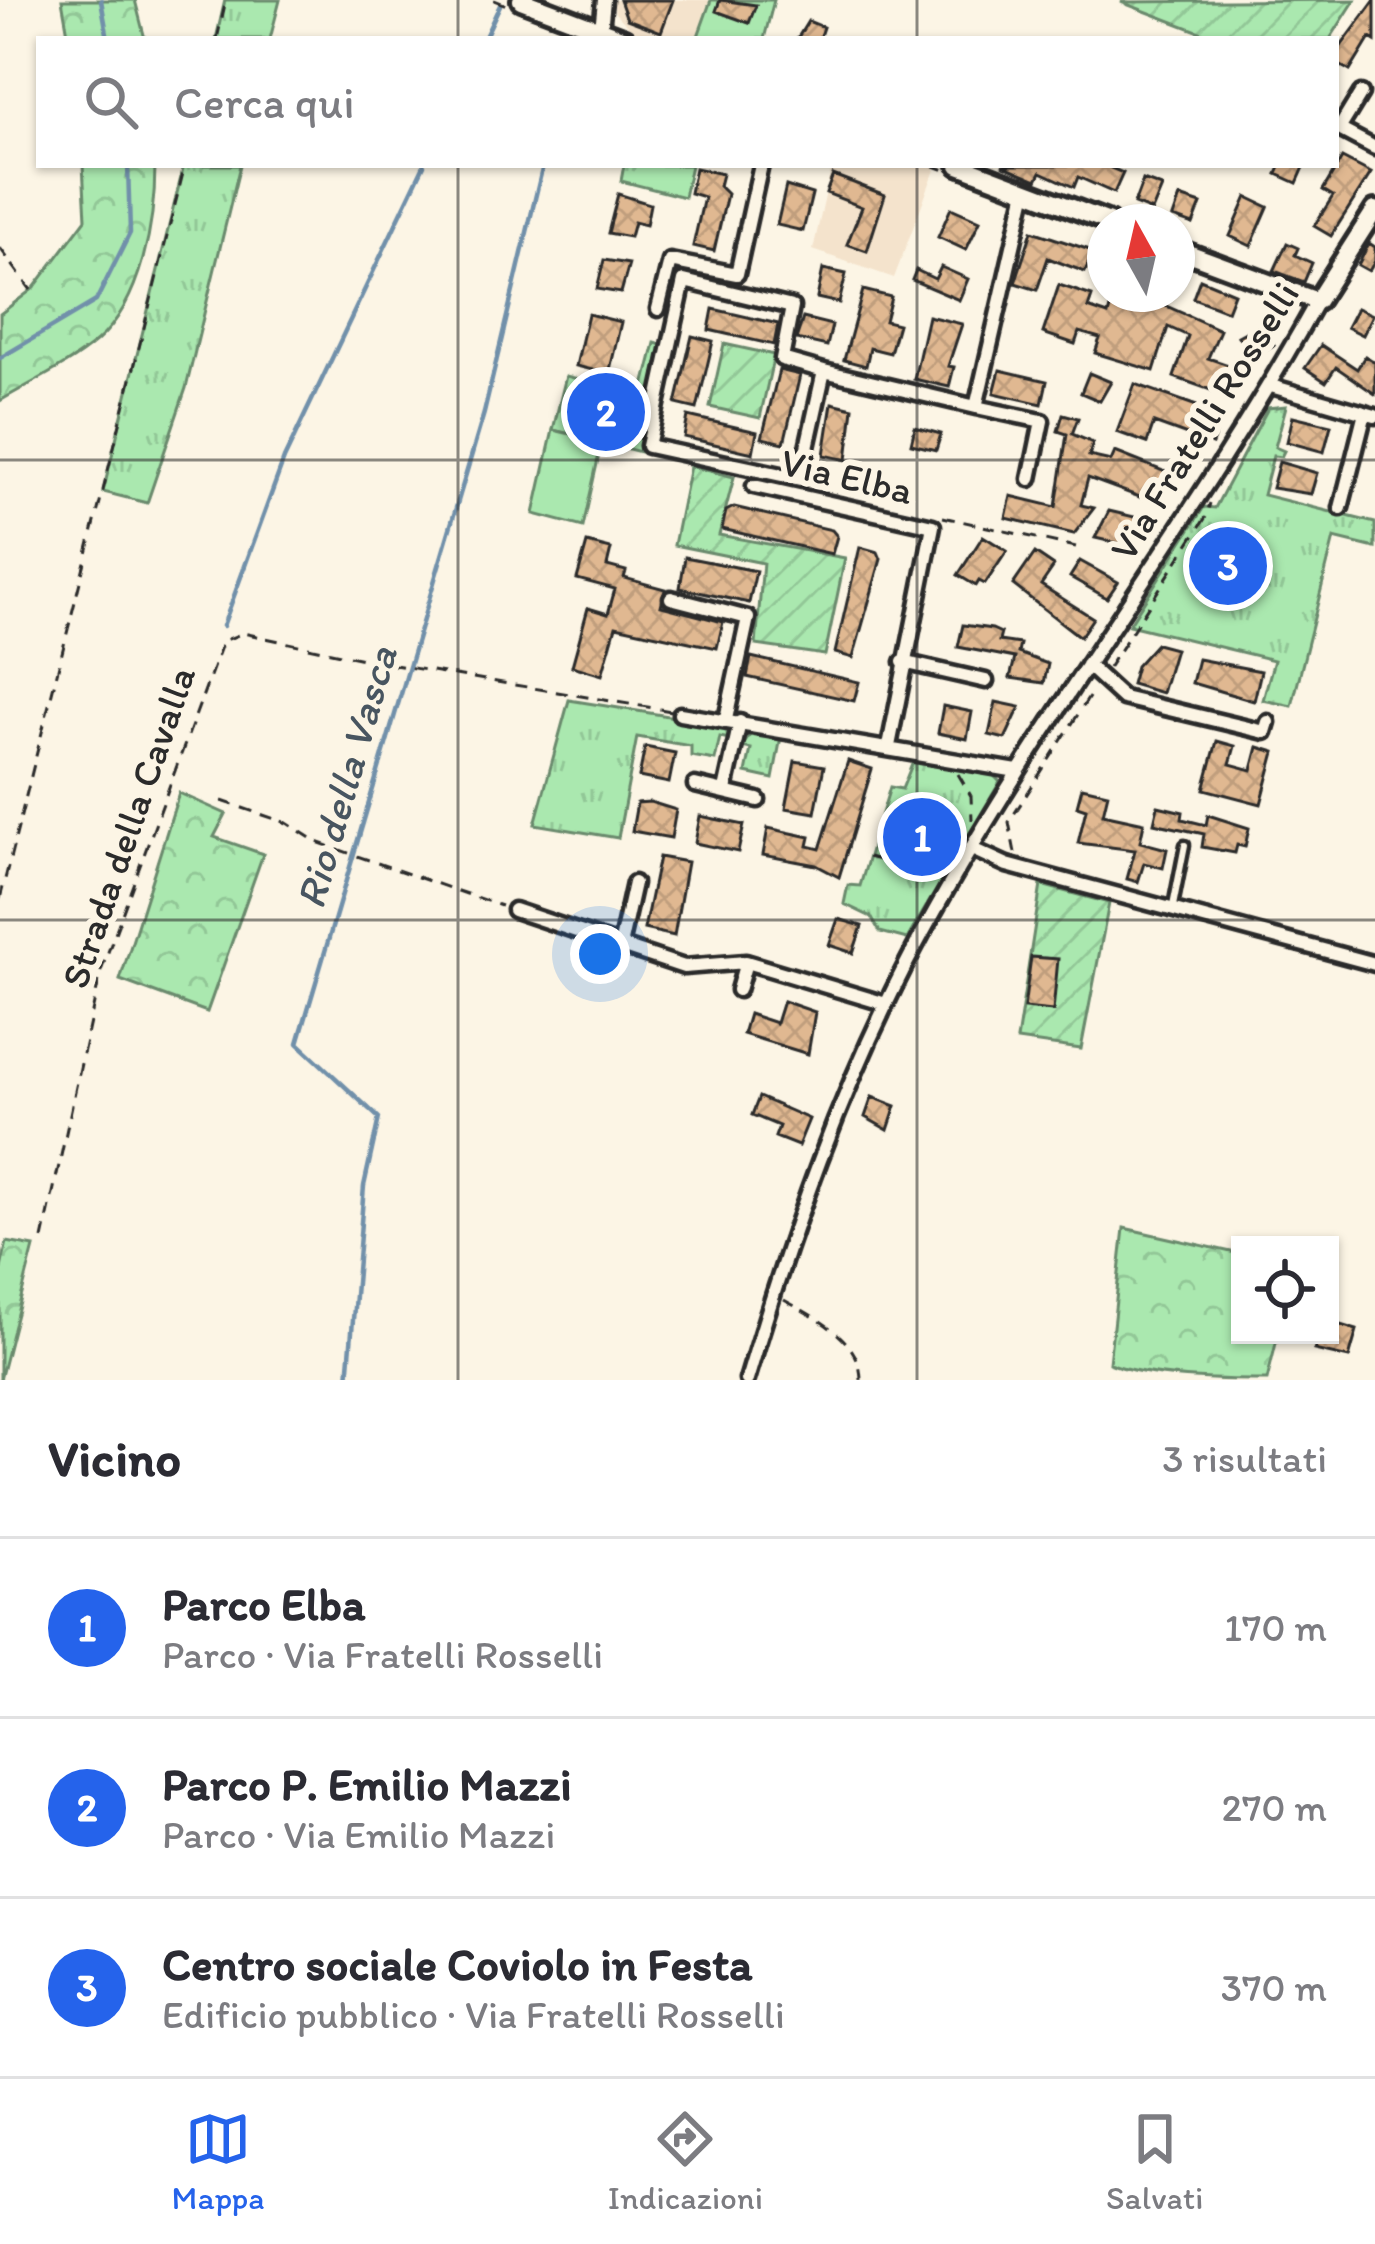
<!DOCTYPE html>
<html lang="it">
<meta charset="utf-8">
<style>
:root{--surface:#fff;--page:#f2f2f3;--text:#2b2b33;--muted:#7c7c81;--line:#e1e1e2;--accent:#2563eb}
body{margin:0;font-family:Itim,sans-serif;background:var(--page);color:var(--text)}
.controls{position:absolute;right:36px;bottom:36px;display:grid;overflow:hidden;border-radius:0px;box-shadow:0 3px 9px #0004}
.controls button{width:108px;height:108px;display:grid;place-items:center;padding:0;border:0;border-bottom:3px solid var(--line);background:var(--surface);color:var(--text);font:60px sans-serif}
.compass{position:absolute;left:1087px;top:204px;width:108px;height:108px;border-radius:50%;background:var(--surface);box-shadow:0 3px 9px #0004;rotate:352deg}
.you{position:absolute;left:600px;top:954px;width:42px;height:42px;margin:-30px;border:9px solid #fff;border-radius:50%;background:#1a73e8;box-shadow:0 0 0 18px #1a73e833}
.badge{display:grid;place-items:center;width:78px;height:78px;border-radius:50%;background:var(--accent);color:#fff;font-size:39px;font-weight:700}
.pin{position:absolute;translate:-50% -50%;border:6px solid #fff;box-shadow:0 3px 12px #0006}
.list{margin:0;padding:0;list-style:none}
h2{display:flex;justify-content:space-between;align-items:center;height:156px;margin:0;padding:0 48px;font-size:51px}
h2 small{font-size:39px;font-weight:400;color:var(--muted)}
.list li{display:grid;grid-template-columns:78px 1fr auto;gap:36px;align-items:center;box-sizing:border-box;height:180px;padding:0 48px;border-top:3px solid var(--line)}
.list b{display:block;font-size:45px;white-space:nowrap}
.list p{margin:0;font-size:39px;white-space:nowrap;color:var(--muted)}
.list em{font-size:39px;font-style:normal;color:var(--muted)}
.icon{flex:none;width:66px;height:66px;fill:none;stroke:currentColor;stroke-width:2;stroke-linecap:round;stroke-linejoin:round}
.map{position:relative;flex:none;width:1375px;height:1380px;overflow:hidden}
.search{position:absolute;background:var(--surface);box-shadow:0 3px 9px #0004;left:36px;right:36px;top:36px;height:132px;display:flex;align-items:center;gap:30px;box-sizing:border-box;padding:0 42px;border-radius:0px;color:var(--muted);font-size:45px}
.sheet{height:696px;background:var(--surface)}
nav{display:flex;justify-content:space-around;align-items:center;box-sizing:border-box;height:168px;border-top:3px solid var(--line);background:var(--surface);font-size:33px;color:var(--muted)}
nav a{display:grid;justify-items:center;gap:6px}
nav .on{color:var(--accent)}
.map>svg:first-child{display:block}
.built{fill:#f4e3cc}
.grass{fill:url(#grass-tufts);stroke:#6a8a6d;stroke-width:3}
.forest{fill:url(#forest-crowns);stroke:#6a8a6d;stroke-width:3}
.garden{fill:url(#garden-furrows);stroke:#6a8a6d;stroke-width:3}
.pitch{fill:#aae8af;stroke:#6a8a6d;stroke-width:3}
.lines{fill:none;stroke-linecap:round;stroke-linejoin:round}
.stream{stroke:#7190aa;stroke-width:4.5}
.building{fill:url(#building-cross-hatch);stroke:#2b2b2b;stroke-width:3}
.lane-casing{stroke:#2b2b2b;stroke-width:15}
.street-casing{stroke:#2b2b2b;stroke-width:21}
.secondary-casing{stroke:#2b2b2b;stroke-width:26}
.path{stroke:#2b2b2b;stroke-width:3;stroke-dasharray:12 9;stroke-linecap:butt}
.lane{stroke:#fcf5e5;stroke-width:6}
.street{stroke:#fcf5e5;stroke-width:12}
.secondary{stroke:#fcf5e5;stroke-width:16}
.grid{fill:none;stroke:#2b2b2b;stroke-width:3;stroke-opacity:0.55}
.labels{text-anchor:middle;dominant-baseline:central;stroke-width:12;stroke-linejoin:round;paint-order:stroke}
.street-label{font-size:39px;fill:#2b2b2b;stroke:#fcf5e5}
.water-label{font-size:42px;font-style:italic;fill:#485560;stroke:#fcf5e5}
</style>
<div class="map">
<svg width="1375" height="1380" viewBox="0 0 1375 1380">
<defs>
<pattern id="grass-tufts" width="24" height="20" patternUnits="userSpaceOnUse" patternTransform="scale(3)"><rect width="24" height="20" fill="#aae8af"/><path d="M3 7l-1-3M5 7V3M7 7l1-3M15 17l-1-3M17 17v-4M19 17l1-3" fill="none" stroke="#92c797"/></pattern>
<pattern id="forest-crowns" width="20" height="18" patternUnits="userSpaceOnUse" patternTransform="scale(3)"><rect width="20" height="18" fill="#aae8af"/><path d="M2 6a3 3 0 1 1 6 0M12 15a3 3 0 1 1 6 0" fill="none" stroke="#92c797"/></pattern>
<pattern id="garden-furrows" width="10" height="10" patternUnits="userSpaceOnUse" patternTransform="scale(3)"><rect width="10" height="10" fill="#aae8af"/><path d="M-1 1l2-2M0 10L10 0M9 11l2-2" fill="none" stroke="#92c797"/></pattern>
<pattern id="building-cross-hatch" width="8" height="8" patternUnits="userSpaceOnUse" patternTransform="scale(3)"><rect width="8" height="8" fill="#e0b891"/><path d="M0 0l8 8M0 8l8-8" fill="none" stroke="#c09e7d"/></pattern>
</defs>
<rect width="100%" height="100%" fill="#fcf5e5"/>
<filter id="ink" filterUnits="userSpaceOnUse"><feTurbulence type="fractalNoise" baseFrequency=".00833" numOctaves="2"/><feDisplacementMap in="SourceGraphic" scale="24" xChannelSelector="R" yChannelSelector="G"/><feConvolveMatrix kernelMatrix="1 2 1 2 8 2 1 2 1" color-interpolation-filters="sRGB"/></filter>
<g filter="url(#ink)">
<path class="built" d="M613 0H711L697 39H654L632 30 615 13Z
M832 165 936 167 894 278 813 250Z"/>
<path class="grass" d="M225 0H280L270 39H216Z
M184 165H240L186 388 147 503 103 492Z
M624 165H691L684 197 621 181Z
M655 343 669 347 644 453 553 430 566 376 642 394Z
M1286 406 1275 447 1284 451 1281 457 1273 456 1263 495 1375 523V548L1334 538 1292 706 1263 700 1274 660 1129 625 1204 507 1215 508 1268 408Z
M569 700 718 724 728 729 730 739 720 737 715 760 691 756V746L637 737 618 838 535 824Z
M752 732 781 737 773 779 746 773 751 749 742 747Z
M913 762 992 774 1000 782 907 939 880 932 871 917 844 904 848 885 860 886 890 787 902 789Z"/>
<path class="forest" d="M62 0H135L145 39H69Z
M83 165H155C155 221 142 302 97 341 69 365 32 382 0 401V314L34 288 86 219Z
M179 793 226 814 214 837 263 854 207 1012 120 980Z
M1124 1228 1240 1254V1335H1278L1267 1380C1219 1380 1151 1379 1109 1363Z
M7 1242 34 1247 0 1380V1273Z"/>
<path class="garden" d="M1355 0 1330 39H1218L1121 2Z
M724 344 774 355 760 418 710 407Z
M690 466 734 477 719 535 845 558 825 655 756 645 763 563 674 545Z
M1041 885 1109 903 1081 1049 1017 1040Z"/>
<path class="pitch" d="M711 0H774L764 39H697Z
M553 430 602 441 583 527 534 514Z"/>
<g class="lines">
<path class="stream" d="M101 0 108 39
M484 39 500 5
M0 358 96 301 130 233 128 165
M223 626 284 459 424 165
M348 1380 364 1186 379 1118 298 1043 484 413 543 165"/>
</g>
<path class="building" d="M620 0H673L661 32 627 19Z
M720 0 756 5 749 23 716 11Z
M1375 0V41L1370 38 1350 71 1336 63V53Z
M808 21 823 27 819 39H797Z
M1342 158 1371 173 1331 236 1314 226 1333 196 1323 190Z
M1002 165H1104L1123 173 1114 193 1078 177 1074 187 1041 172 1037 180Z
M1281 165H1305L1297 183 1277 174Z
M695 168 722 174 719 186 727 194 714 251 693 246 704 197 690 193Z
M833 175 885 195 867 251 847 244 862 207 826 193Z
M1143 180 1162 187 1152 211 1134 204Z
M786 186 812 194 803 231 777 225Z
M618 194 650 204 646 225 634 222 630 237 608 233Z
M1180 197 1201 204 1193 224 1173 217Z
M1247 197 1268 207 1251 246 1230 236Z
M951 208 980 221 966 250 938 237Z
M1032 231 1093 251 1085 272 1048 258 1037 290 1015 283Z
M1287 243 1298 248 1295 255 1312 263 1304 282 1274 271Z
M1369 243 1375 247V261L1369 271 1358 265Z
M604 260 629 264 621 293 597 289Z
M941 267 968 279 959 300 912 280 916 270 935 279Z
M823 269 846 274 839 303 817 298Z
M1200 279 1234 293 1227 311 1193 298Z
M1059 285 1092 296 1088 308 1108 315 1114 294H1166L1162 304 1220 330 1208 358 1237 368 1228 396 1174 377 1188 336 1168 327 1154 371 1095 353 1100 338 1079 332 1075 344 1043 333Z
M863 290 891 297 885 321 898 324 890 353 870 348 866 366 844 360Z
M1357 308 1373 315 1363 335 1347 327Z
M713 309 778 324 774 345 709 330Z
M588 314 621 322 609 374 576 366Z
M928 316 962 324 948 366 954 367 949 387 914 379Z
M803 318 832 325 827 346 796 339Z
M1262 323 1274 345 1250 356 1238 336Z
M692 336 713 341 697 409 676 404Z
M1321 345 1357 369 1365 356 1375 362V394L1336 367 1326 382 1305 368Z
M779 370 800 375 784 443 762 438Z
M1000 370 1047 381 1042 404 994 393Z
M1089 373 1111 382 1100 401 1081 393Z
M1135 384 1222 415 1212 444 1154 423 1147 443 1117 432Z
M832 403 853 408 847 460 824 455Z
M1063 414 1078 418 1072 434 1093 443 1089 456 1111 461 1115 452 1171 474 1167 485 1151 482 1145 499 1088 478 1081 505 1094 508 1074 534 1006 518 1011 496 1056 507 1067 434 1058 431Z
M688 416 757 432 753 453 684 437Z
M1293 416 1331 425 1324 452 1287 442Z
M915 427 941 434 936 450 911 444Z
M1279 462 1317 473 1311 494 1272 488Z
M734 507 832 530 837 536 832 554 722 529 726 511Z
M1109 511 1143 519 1134 547 1095 538Z
M983 536 1007 551 985 584 979 581 976 586 958 575Z
M587 543 611 549 607 566 626 571 624 578 665 589 661 606 723 622 717 648 616 626 602 675 572 666 588 608 608 614 615 589 577 579Z
M1237 546 1248 552 1236 585 1212 571 1220 558 1227 562Z
M860 547 878 552 881 559 853 658 835 653Z
M1035 553 1054 566 1041 585 1093 618 1080 637 1013 585Z
M685 557 756 571 749 603 680 588Z
M1080 561 1118 582 1107 598 1070 577Z
M963 625 992 629 1001 633 999 641 1020 644 1018 653 1048 664 1044 683 1010 678 1015 658 958 647Z
M1156 644 1175 649 1162 693 1131 684 1136 666Z
M751 657 859 682 854 701 747 677Z
M1198 659 1261 671 1254 701 1192 683Z
M996 702 1020 707 1005 739 989 735Z
M943 706 972 712 967 739 938 733Z
M1217 741 1235 746 1230 764 1252 770 1258 747 1275 752 1261 804 1204 789Z
M645 747 675 753 669 783 639 777Z
M795 761 824 766 815 813 786 808Z
M848 761 872 769 839 877 816 865 763 855 768 828 810 837 808 846 820 849Z
M1082 787 1108 793 1103 814 1144 823 1140 842 1167 849 1163 868 1144 863 1138 882 1127 879 1135 850 1078 843 1086 809 1077 806Z
M650 802 676 810 671 838 632 831 637 803Z
M1158 806 1183 812 1182 819 1206 825 1208 815 1249 828 1245 847 1237 845 1235 853 1202 847 1204 834 1154 823Z
M700 816 744 825 738 852 695 843Z
M659 857 687 862 674 936 644 929Z
M838 919 862 926 853 953 829 945Z
M1031 957 1058 959 1053 1011 1024 1008Z
M783 1001 815 1012 808 1054 743 1034 749 1014 776 1023Z
M759 1097 809 1119 798 1146 775 1137 779 1126 752 1115Z
M872 1097 896 1106 888 1130 865 1117Z
M1337 1324 1357 1330 1349 1358 1314 1350 1319 1335H1330V1326Z"/>
<g class="lines">
<defs>
<path id="lane" d="M1173 906 1185 845"/>
<path id="street" d="M601 30 604 0
M1361 93 1339 129 1375 148
M658 309 670 261 737 274 761 165
M824 371 782 359 792 307 684 281 648 446 800 479 824 371 976 407 1026 190
M1271 386 1375 416
M976 407 1042 421 1030 479
M754 486 933 526 889 746
M1341 508 1365 413
M671 598 748 618 726 719
M903 662 986 681
M1087 665 1123 698 1265 732 1268 722
M680 714 1017 771
M695 785 758 800
M725 790 740 722
M972 849 1007 865 1375 964
M514 910 684 967 746 962 886 1004
M620 946 634 883
M738 990 746 962
M747 1380C791 1232 842 1085 914 949 1034 724 1194 524 1317 301"/>
<path id="secondary" d="M521 0 624 39
M959 165 1109 222
M1177 249 1317 301 1375 210"/>
</defs>
<use href="#lane" class="lane-casing"/>
<use href="#street" class="street-casing"/>
<use href="#secondary" class="secondary-casing"/>
<path class="path" d="M494 0 509 6
M217 39 226 0
M932 165 947 171
M0 248 31 290
M943 517 1076 547
M1108 668 1206 517 1210 503
M958 774 971 796 972 820
M222 801 287 823 317 842 501 906
M1015 853 1009 822 1093 691
M868 857 919 870 952 857
M0 899 185 165
M43 1239 101 971 223 641 243 633 377 662 671 711
M784 1300C816 1318 861 1339 861 1380"/>
<use href="#lane" class="lane"/>
<use href="#street" class="street"/>
<use href="#secondary" class="secondary"/>
</g>
</g>
<path class="grid" d="M458 0V39M917 0V39M458 165V1380M917 165V1380M0 460H1375M0 920H1375"/>
<g class="labels">
<g class="street-label">
<text transform="translate(1204 421) rotate(-58)">Via Fratelli Rosselli</text>
<text transform="translate(847 476) rotate(13)">Via Elba</text>
<text transform="translate(128 827) rotate(-71)">Strada della Cavalla</text>
</g>
<g class="water-label">
<text transform="translate(346 777) rotate(-74)">Rio della Vasca</text>
</g>
</g>
</svg>
<div class="controls">
<button><svg class="icon" aria-label="locate" viewBox="0 0 24 24"><circle cx="12" cy="12" r="6"/><path d="M12 2v4M12 18v4M2 12h4M18 12h4"/></svg></button>
</div>
<svg class="compass" viewBox="-18 -18 36 36"><path d="M0-13l5 13h-10z" fill="#e53935"/><path d="M0 13l5-13h-10z" fill="#7c7c81"/></svg>
<div class="you"></div>
<div class="pin badge" style="left:922px;top:837px">1</div>
<div class="pin badge" style="left:606px;top:412px">2</div>
<div class="pin badge" style="left:1228px;top:566px">3</div>
<div class="search"><svg class="icon" aria-label="search" viewBox="0 0 24 24"><circle cx="10" cy="10" r="6"/><path d="M15 15l6 6"/></svg>Cerca qui</div>
</div>
<section class="sheet">
<h2>Vicino<small>3 risultati</small></h2>
<ul class="list">
<li><span class="badge">1</span><div><b>Parco Elba</b><p>Parco · Via Fratelli Rosselli</p></div><em>170 m</em></li>
<li><span class="badge">2</span><div><b>Parco P. Emilio Mazzi</b><p>Parco · Via Emilio Mazzi</p></div><em>270 m</em></li>
<li><span class="badge">3</span><div><b>Centro sociale Coviolo in Festa</b><p>Edificio pubblico · Via Fratelli Rosselli</p></div><em>370 m</em></li>
</ul>
</section>
<nav>
<a class="on"><svg class="icon" aria-label="map" viewBox="0 0 24 24"><path d="M3 6l6-2 6 2 6-2v14l-6 2-6-2-6 2zM9 4v14M15 6v14"/></svg>Mappa</a>
<a><svg class="icon" aria-label="directions" viewBox="0 0 24 24"><path d="M12 3l9 9-9 9-9-9zM9 14v-3h6M13 9l2 2-2 2"/></svg>Indicazioni</a>
<a><svg class="icon" aria-label="saved" viewBox="0 0 24 24"><path d="M7 4h10v16l-5-4-5 4z"/></svg>Salvati</a>
</nav>
